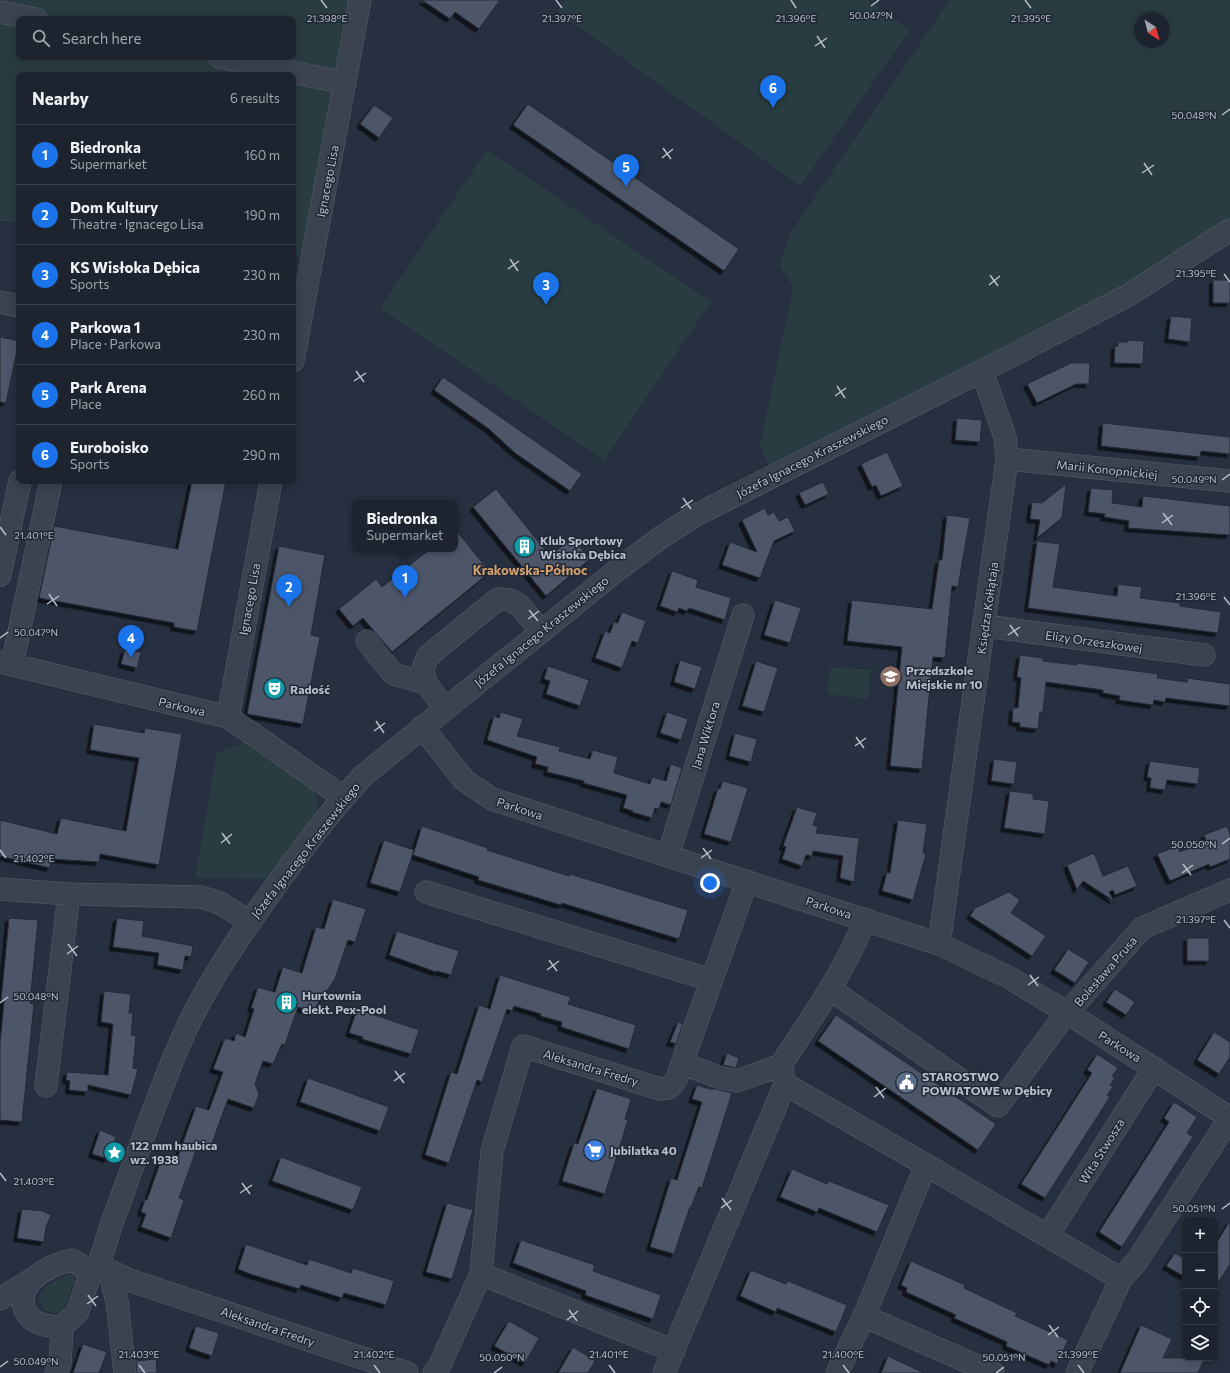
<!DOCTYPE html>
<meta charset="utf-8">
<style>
:root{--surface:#1d2430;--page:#252c38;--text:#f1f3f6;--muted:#a0a4ab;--line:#3b414c;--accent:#1a73e8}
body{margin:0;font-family:Commissioner,sans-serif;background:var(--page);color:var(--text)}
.controls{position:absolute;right:12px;bottom:12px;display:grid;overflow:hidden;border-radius:8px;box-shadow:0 2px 10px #0003}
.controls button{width:36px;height:36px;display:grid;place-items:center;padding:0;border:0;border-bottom:1px solid var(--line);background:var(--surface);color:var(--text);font:20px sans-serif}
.compass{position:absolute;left:1134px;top:12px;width:36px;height:36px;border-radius:50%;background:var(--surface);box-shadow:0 2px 10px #0003;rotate:144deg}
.you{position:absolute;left:710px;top:883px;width:14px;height:14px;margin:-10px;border:3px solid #fff;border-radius:50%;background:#1a73e8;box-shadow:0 0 0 6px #1a73e833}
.badge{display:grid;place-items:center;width:26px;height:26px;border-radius:50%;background:var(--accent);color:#fff;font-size:13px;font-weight:700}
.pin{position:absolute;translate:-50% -33px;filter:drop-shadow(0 1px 2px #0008)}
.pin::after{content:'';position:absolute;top:21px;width:14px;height:12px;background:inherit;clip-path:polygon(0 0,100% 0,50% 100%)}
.popup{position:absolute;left:352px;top:500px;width:106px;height:52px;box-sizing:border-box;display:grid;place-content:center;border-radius:8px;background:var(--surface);filter:drop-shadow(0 1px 3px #0005);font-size:13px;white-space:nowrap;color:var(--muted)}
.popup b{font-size:15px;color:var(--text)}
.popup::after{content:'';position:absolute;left:50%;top:100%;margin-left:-8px;border:8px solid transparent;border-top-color:var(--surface)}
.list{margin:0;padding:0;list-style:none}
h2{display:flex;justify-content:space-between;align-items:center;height:52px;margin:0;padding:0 16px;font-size:17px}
h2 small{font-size:13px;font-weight:400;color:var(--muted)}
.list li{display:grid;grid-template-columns:26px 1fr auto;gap:12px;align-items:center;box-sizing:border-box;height:60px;padding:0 16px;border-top:1px solid var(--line)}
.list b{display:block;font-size:15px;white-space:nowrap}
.list p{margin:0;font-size:13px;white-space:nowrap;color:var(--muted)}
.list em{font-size:13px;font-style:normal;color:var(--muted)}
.icon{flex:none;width:22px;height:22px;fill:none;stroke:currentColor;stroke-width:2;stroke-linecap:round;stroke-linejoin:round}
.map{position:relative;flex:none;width:1230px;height:1373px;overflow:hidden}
.search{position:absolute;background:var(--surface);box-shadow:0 2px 10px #0003;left:16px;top:16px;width:280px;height:44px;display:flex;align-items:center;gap:10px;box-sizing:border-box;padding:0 14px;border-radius:8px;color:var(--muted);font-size:15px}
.panel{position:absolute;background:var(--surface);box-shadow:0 2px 10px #0003;left:16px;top:72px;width:280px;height:412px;border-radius:8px}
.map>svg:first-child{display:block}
.green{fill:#293c41;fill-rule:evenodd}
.building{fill:#4d5769;stroke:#222937;filter:url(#shadow)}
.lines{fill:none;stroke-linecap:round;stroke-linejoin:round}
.minor-casing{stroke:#59606d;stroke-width:23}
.minor{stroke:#3b4250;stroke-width:22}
.ticks{fill:none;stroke:#b8beca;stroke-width:1.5}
.labels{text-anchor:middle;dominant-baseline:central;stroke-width:3;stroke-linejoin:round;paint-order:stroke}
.street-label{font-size:12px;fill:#b8beca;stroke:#202735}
.poi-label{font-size:12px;font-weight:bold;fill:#b8beca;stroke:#202735;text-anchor:start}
.neighbourhood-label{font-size:13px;font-weight:bold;fill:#d1a06c;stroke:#202735}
.ticks-label{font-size:10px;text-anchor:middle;fill:#b8beca;stroke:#202735;stroke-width:3;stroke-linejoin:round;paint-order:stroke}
</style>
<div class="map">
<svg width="1230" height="1373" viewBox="0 0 1230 1373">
<defs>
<filter id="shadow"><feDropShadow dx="-3.5" dy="3.5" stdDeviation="0" flood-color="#0009"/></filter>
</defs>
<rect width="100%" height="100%" fill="#273040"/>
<path class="green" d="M0 0H355L306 258 293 255V75H19V223L0 221ZM19 19H293V57H19Z
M565 0H868L910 30 800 186 557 11Z
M950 0H1230V219L1122 288 769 466 760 446 793 288 780 265 791 232ZM1140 18H1164V42H1140Z
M487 150 711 302 604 460 380 308Z
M831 667 871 670 868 699 827 694Z
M242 741 312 789C317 797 320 803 317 812L266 879 195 878 217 753 240 744Z
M69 1275 73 1276 75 1280 65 1306 57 1313 45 1311 39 1301C38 1286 57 1281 69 1275Z"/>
<path class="building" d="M422 0H500L479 29 455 12 450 19Z
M528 104 739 249 724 271 513 125Z
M374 105 393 118 379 138 360 124Z
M1213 280H1230V303H1213Z
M1171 316 1192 318 1190 342 1168 339Z
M0 337 19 341 6 403 0 402Z
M1128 340 1144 341 1143 364 1114 363 1115 346H1118V342H1128Z
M1071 363H1090L1089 384H1076L1037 403 1027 384Z
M443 377 582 474 570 491 515 453 489 429 434 390Z
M957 418 982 420 980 442 955 440Z
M1103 423 1230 437V454L1201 451 1200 457 1101 446Z
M887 452 903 486 881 496 876 485 872 487 861 464Z
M192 481H226L197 631 174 627V623L39 598 54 526 178 549Z
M823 482 829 494 805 505 799 493Z
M1066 484 1062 518 1037 538 1040 520 1030 519 1032 502 1042 503Z
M1091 488 1113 490 1112 503 1142 507 1143 496 1230 506V535L1128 528 1129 521 1104 517 1105 514 1088 512Z
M496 489 550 556 572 538 590 559 546 596 473 507Z
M765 508 768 515 774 512 779 521 788 517 795 531 774 541 760 578 722 565 730 542 757 552 742 520Z
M947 515 970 518 958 587 952 586 945 658 933 657 922 769 890 766 902 647 847 641 852 600 932 609 939 560H942Z
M455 529 490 572 392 652 363 618 353 626 339 609 376 579 382 587 430 549H455Z
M1037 541 1060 544 1053 587 1117 596 1118 584 1142 587 1140 598 1180 603V606L1221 612 1218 633 1028 608Z
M279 546 325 555 311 635 320 637 303 724 247 714Z
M672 571 698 580 696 587 731 598 725 620 689 608 687 611 679 608 677 612 660 606Z
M775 600 801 608 790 643 764 635Z
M622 612 646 621 638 643 632 641 622 668 595 658 605 631 610 633 614 622 618 623Z
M125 649 141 652 137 668 121 664Z
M1020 655 1043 658V661L1077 665V663L1158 674 1157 678 1187 682V678L1230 684V706L1166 698 1165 702 1154 700 1153 705 1119 700 1120 696 1103 693V690L1046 682 1043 712H1040L1038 729 1020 727V723L1012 722 1013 708H1018L1021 678 1017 677Z
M680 660 702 667 695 689 674 682Z
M756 661 778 668 764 712 742 706Z
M548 666 589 680 580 706 546 694 550 681 544 679Z
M501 712 523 719 517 736 560 747 559 751 590 759 593 750 618 757 614 773 650 784 652 777 666 781 671 764 682 768 671 805 661 802 659 809 655 808 652 818 632 812 633 811 623 808 627 795 583 783 584 781 547 772 548 767 535 764 537 757 487 740 494 716 499 718Z
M667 712 688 719 681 740 660 733Z
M94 724 144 733 145 728 182 734 159 865 100 854 99 862 51 859 50 868 0 856V820L57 834 61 818 126 831 139 758 90 750Z
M735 733 757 739 751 762 729 756Z
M994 759 1017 762 1014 784 991 781Z
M1150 761 1200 768 1198 784 1167 780 1165 790 1150 788 1151 778 1147 777Z
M723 781 748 788 731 842 704 834 718 788 720 789Z
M1010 791 1033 794V799L1049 801 1045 834 1004 828Z
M797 807 817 813 813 825 818 827 816 833 859 838 854 882 840 878 843 856 813 851 812 856 806 855 802 866 782 859 786 847 783 846Z
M898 820 927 824 923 853 926 854 913 900 882 891 887 872 890 873Z
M422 826 488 848 487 850 569 876 570 874 688 910 679 939 562 903 561 905 478 880 479 877 413 855Z
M1227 826 1230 834V859L1210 867 1209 864 1170 881 1157 854 1178 846 1180 852 1206 841 1204 835Z
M384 840 414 850 400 892 370 883Z
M1094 853 1103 876 1128 866 1137 886 1115 895 1113 890 1109 892 1114 901 1083 881 1077 890 1067 865Z
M1009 892 1020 900 1011 913 1046 936 1032 956 970 916 975 908Z
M333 899 366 909 355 942 348 940 335 979 312 1012 298 1007 285 1045 282 1044 273 1064 263 1061 255 1084 259 1094 254 1108 228 1099 211 1146 199 1142 179 1198 184 1200 171 1238 141 1227 146 1214 141 1212 145 1199 147 1200 161 1160 173 1165 174 1161 176 1162 196 1106 209 1110 223 1072 213 1069 225 1038 234 1041 236 1033 245 1037 254 1009 251 1008 258 987 275 992 283 967 302 973 316 927 324 929Z
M9 918 38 920 30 1003 34 1004 22 1122 0 1120V1044L4 1001H1Z
M117 918 144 921 142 936 193 946 191 957 185 956 183 970 157 965 159 953 113 947Z
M397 931 459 951 451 975 437 971 436 972 389 955Z
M1187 938H1209V961H1187Z
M1068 949 1089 962 1075 983 1054 970Z
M500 975 571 997 568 1004 636 1025 629 1049 561 1027 562 1022 540 1016 541 1014 514 1006 512 1011 507 1009 482 1082 477 1080 449 1163 425 1155 451 1072 457 1074 479 1005 490 1009Z
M1115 989 1135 1002 1126 1015 1106 1002Z
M104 991 131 994 129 1013H133L131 1035 136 1036 133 1068 138 1069 131 1095 88 1085V1092L69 1090 70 1081 66 1080 67 1072 108 1075 113 1024 101 1022Z
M357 1009 419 1030 411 1054 362 1039 363 1037 349 1033Z
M836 1015 996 1124 978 1150 818 1041Z
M678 1022 683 1024 676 1044 670 1042Z
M1214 1032 1230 1042V1057L1219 1074 1197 1060Z
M727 1053 739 1058 736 1068 723 1065Z
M1097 1054 1118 1068 1112 1076 1115 1078 1110 1085 1113 1087 1107 1095 1110 1097 1045 1198 1021 1184 1092 1073 1087 1070Z
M308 1078 389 1107 380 1131 300 1102Z
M697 1085 713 1090V1088L732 1093 702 1188 699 1187 691 1207H690L674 1254 650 1247 671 1178 677 1180 702 1102 692 1099Z
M597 1088 631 1099 625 1119 628 1120 605 1194 562 1181 574 1143 578 1144Z
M1174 1102 1197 1117 1187 1133 1193 1137 1122 1247 1099 1232 1169 1122 1164 1118Z
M100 1130 116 1137 108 1159 92 1154Z
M281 1157 362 1187 353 1210 272 1181Z
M792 1169 827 1184 829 1181 889 1205 877 1232 819 1208 817 1212 780 1197Z
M447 1203 473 1210 452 1279 426 1272Z
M22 1209 43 1211 51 1215 46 1227 44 1242 17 1238Z
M1230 1221V1264L1215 1288V1245Z
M521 1240 595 1265 593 1271 661 1295 653 1319 585 1295 586 1291 513 1263Z
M246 1244 307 1265 309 1259 351 1273 353 1268 394 1281 386 1305 344 1293 342 1298 301 1285 299 1289 250 1274 238 1269Z
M1175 1253 1185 1259V1277L1166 1266Z
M911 1261 965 1285 964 1288 1017 1313 1015 1316 1068 1340 1057 1364 1051 1361 1049 1365 1006 1346 1007 1342 954 1318 956 1315 906 1292 907 1288 901 1285Z
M751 1270 786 1284 788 1281 847 1305 836 1332 777 1308 776 1312 740 1296Z
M509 1321 539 1338 525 1363 494 1346Z
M1141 1325 1172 1339 1163 1358H1205L1198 1373H1120Z
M196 1326 219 1333 212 1356 189 1348Z
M83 1344 107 1352 99 1373H73Z
M573 1347 595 1361 588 1373H558Z
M888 1356 924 1373H881Z
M156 1359 157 1373H137L136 1361Z"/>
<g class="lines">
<defs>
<path id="minor" d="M0 12 36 19
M219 57 345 83
M0 302 19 306
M293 361 360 0
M1007 459 1230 481
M0 575 20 481
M985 626 1204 655
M367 641 393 674 426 683
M0 662 228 717 343 797
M12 665 51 481
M445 709 426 683 423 669 428 656 498 599 511 600 521 607 541 631
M228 717 271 481
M422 727 464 780 492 799 939 944 1008 977 1068 1013 1230 1118
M668 856 743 615
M0 889 69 894 201 897 220 903 250 922
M426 892 711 980
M939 944 1007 459 1005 437 982 371
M830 989 998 1106 1062 1019 1142 928 1230 890
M682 1063 715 1076 737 1081 781 1065
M785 1084 926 1165 864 1316 837 1373
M46 1086 69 894
M926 1165 1121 1279
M1048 1235 1154 1068
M72 1260 85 1268 89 1278 77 1313 62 1326C39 1329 15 1315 26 1289 32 1274 57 1263 72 1260Z
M98 1263 110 1271 129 1280 407 1373
M481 1274 674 1351
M89 1278C103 1261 106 1239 113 1220 132 1169 150 1117 170 1067 196 998 234 944 276 885 304 847 332 809 364 775L616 571 660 538 694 516 982 371 1127 296 1230 230
M111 1279 117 1301 125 1373
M0 1299 34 1278
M864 1316 993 1373
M56 1373 60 1364 62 1326
M434 1373 438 1369 481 1274 492 1151 523 1046 660 1089 669 1088 676 1080 747 881
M664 1373 785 1084 781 1065C811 1018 845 972 865 919
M1077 1373 1121 1279 1137 1261 1230 1118"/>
</defs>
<use href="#minor" class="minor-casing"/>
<use href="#minor" class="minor"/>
</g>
<path class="ticks" d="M321 0 327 8M556 0 562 8M791 0 796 8M1025 0 1031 8M871 6 879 0M817 36 825 48M815 46 827 38M1222 115 1230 109M663 148 671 159M662 158 673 149M1144 163 1152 175M1142 173 1154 165M510 259 518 271M508 269 519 261M1224 274 1230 282M990 275 998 286M989 285 1000 276M356 371 364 382M354 381 366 373M837 386 845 398M835 396 846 388M1222 480 1230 474M683 498 691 509M681 508 693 500M1163 513 1172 525M1162 523 1173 515M0 527 6 535M49 594 57 606M1224 597 1230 605M47 604 59 596M529 610 538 621M528 619 539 611M1010 625 1018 636M1008 635 1020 627M0 638 8 632M376 721 384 733M374 731 385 723M856 737 864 748M855 746 866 738M222 833 230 844M221 843 232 834M1222 844 1230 838M703 848 711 859M0 850 6 858M701 858 712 850M1183 864 1191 875M1182 873 1193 865M1224 920 1230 928M68 944 77 956M67 954 78 946M549 960 557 971M547 970 559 961M1030 975 1038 986M1028 985 1039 977M0 1003 8 997M395 1071 404 1083M394 1081 405 1073M876 1087 884 1098M874 1097 886 1088M0 1173 6 1181M242 1183 250 1194M240 1193 252 1185M722 1198 731 1210M721 1208 732 1200M1222 1209 1230 1203M88 1295 96 1306M87 1304 98 1296M569 1310 577 1321M567 1320 578 1311M1049 1325 1058 1337M1048 1335 1059 1327M139 1365 145 1373M374 1365 380 1373M609 1365 615 1373M843 1365 849 1373M1078 1365 1084 1373M0 1367 8 1361M494 1373 502 1367M996 1373 1004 1367"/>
<defs>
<symbol id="building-disc" viewBox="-11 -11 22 22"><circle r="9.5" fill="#0f9aa8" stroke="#202735"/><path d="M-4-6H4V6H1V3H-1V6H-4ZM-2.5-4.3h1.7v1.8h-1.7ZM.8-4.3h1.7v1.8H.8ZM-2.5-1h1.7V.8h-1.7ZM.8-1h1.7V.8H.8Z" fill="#fff"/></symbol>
<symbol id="school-disc" viewBox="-11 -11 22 22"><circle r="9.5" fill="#8d6e63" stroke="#202735"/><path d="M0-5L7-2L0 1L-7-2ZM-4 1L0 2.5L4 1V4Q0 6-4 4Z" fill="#fff"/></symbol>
<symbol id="theatre-disc" viewBox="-11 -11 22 22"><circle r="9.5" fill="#0f9aa8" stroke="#202735"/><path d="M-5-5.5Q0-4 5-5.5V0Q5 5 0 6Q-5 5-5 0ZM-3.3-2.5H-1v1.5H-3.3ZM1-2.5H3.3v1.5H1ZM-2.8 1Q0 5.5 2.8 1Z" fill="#fff"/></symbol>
<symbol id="civic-disc" viewBox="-11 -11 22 22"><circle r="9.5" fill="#5c6f8a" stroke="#202735"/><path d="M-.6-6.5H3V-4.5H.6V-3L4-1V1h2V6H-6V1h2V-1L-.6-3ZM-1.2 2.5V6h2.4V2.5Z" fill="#fff"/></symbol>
<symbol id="supermarket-disc" viewBox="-11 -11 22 22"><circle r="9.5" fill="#3f7fe0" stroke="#202735"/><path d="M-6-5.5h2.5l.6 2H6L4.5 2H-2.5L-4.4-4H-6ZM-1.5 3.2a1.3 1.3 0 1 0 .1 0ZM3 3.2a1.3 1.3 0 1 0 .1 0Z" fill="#fff"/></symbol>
<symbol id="sight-disc" viewBox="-11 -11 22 22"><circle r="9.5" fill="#0f9aa8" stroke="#202735"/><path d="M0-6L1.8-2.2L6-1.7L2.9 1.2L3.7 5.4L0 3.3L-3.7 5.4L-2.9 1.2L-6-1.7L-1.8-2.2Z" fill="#fff"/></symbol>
</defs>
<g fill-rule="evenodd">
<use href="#building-disc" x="512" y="534" width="25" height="25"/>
<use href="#school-disc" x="878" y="664" width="25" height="25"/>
<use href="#theatre-disc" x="262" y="676" width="25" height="25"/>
<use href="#building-disc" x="274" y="990" width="25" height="25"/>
<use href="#civic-disc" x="894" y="1070" width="25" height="25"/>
<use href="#supermarket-disc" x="582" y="1138" width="25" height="25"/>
<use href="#sight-disc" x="102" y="1140" width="25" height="25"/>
</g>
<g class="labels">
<g class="street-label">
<text transform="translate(327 181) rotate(-79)">Ignacego Lisa</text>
<text transform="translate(812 456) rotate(-27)">Józefa Ignacego Kraszewskiego</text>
<text transform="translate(1107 469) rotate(6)">Marii Konopnickiej</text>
<text transform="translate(249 599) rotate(-80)">Ignacego Lisa</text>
<text transform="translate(987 608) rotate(-82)">Księdza Kołłątaja</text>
<text transform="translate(541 631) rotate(-39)">Józefa Ignacego Kraszewskiego</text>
<text transform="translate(1094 641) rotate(8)">Elizy Orzeszkowej</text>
<text transform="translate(182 706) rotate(13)">Parkowa</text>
<text transform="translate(705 735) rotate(-73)">Jana Wiktora</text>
<text transform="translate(520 808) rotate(18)">Parkowa</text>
<text transform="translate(305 850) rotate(-52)">Józefa Ignacego Kraszewskiego</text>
<text transform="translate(829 907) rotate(18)">Parkowa</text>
<text transform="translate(1105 971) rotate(-49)">Bolesława Prusa</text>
<text transform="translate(1120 1046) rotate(32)">Parkowa</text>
<text transform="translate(591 1067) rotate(17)">Aleksandra Fredry</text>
<text transform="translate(1101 1151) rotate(-58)">Wita Stwosza</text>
<text transform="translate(268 1326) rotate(19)">Aleksandra Fredry</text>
</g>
<g class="poi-label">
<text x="540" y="540">Klub Sportowy<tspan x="540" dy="14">Wisłoka Dębica</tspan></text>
<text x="906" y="670">Przedszkole<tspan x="906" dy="14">Miejskie nr 10</tspan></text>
<text x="290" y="689">Radość</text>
<text x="302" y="995">Hurtownia<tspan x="302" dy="14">elekt. Pex-Pool</tspan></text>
<text x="922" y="1076">STAROSTWO<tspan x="922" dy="14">POWIATOWE w Dębicy</tspan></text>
<text x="130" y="1145">122 mm haubica<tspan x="130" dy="14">wz. 1938</tspan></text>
<text x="610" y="1150">Jubilatka 40</text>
</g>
<g class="neighbourhood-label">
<text x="530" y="570">Krakowska-Północ</text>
</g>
</g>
<g class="ticks-label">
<text x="871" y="19">50.047°N</text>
<text x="327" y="22">21.398°E</text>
<text x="562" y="22">21.397°E</text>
<text x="796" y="22">21.396°E</text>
<text x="1031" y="22">21.395°E</text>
<text x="1194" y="119">50.048°N</text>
<text x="1196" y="277">21.395°E</text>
<text x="1194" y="483">50.049°N</text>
<text x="34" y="539">21.401°E</text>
<text x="1196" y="600">21.396°E</text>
<text x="36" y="636">50.047°N</text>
<text x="1194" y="848">50.050°N</text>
<text x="34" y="862">21.402°E</text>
<text x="1196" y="923">21.397°E</text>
<text x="36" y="1000">50.048°N</text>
<text x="34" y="1185">21.403°E</text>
<text x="1194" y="1212">50.051°N</text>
<text x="139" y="1358">21.403°E</text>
<text x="374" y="1358">21.402°E</text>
<text x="609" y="1358">21.401°E</text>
<text x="843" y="1358">21.400°E</text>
<text x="1078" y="1358">21.399°E</text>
<text x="502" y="1361">50.050°N</text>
<text x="1004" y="1361">50.051°N</text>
<text x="36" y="1365">50.049°N</text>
</g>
</svg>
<div class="controls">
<button>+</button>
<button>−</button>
<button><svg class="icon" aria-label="locate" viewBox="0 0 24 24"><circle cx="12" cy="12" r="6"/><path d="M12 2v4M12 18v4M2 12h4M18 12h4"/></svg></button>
<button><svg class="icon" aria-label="layers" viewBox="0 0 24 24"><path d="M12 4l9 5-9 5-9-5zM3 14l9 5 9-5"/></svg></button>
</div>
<svg class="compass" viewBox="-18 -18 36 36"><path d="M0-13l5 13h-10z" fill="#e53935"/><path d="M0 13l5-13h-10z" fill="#a0a4ab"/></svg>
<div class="you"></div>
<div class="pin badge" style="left:405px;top:598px">1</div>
<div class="popup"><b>Biedronka</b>Supermarket</div>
<div class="pin badge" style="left:289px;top:607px">2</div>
<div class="pin badge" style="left:546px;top:305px">3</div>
<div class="pin badge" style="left:131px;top:658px">4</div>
<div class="pin badge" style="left:626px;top:187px">5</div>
<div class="pin badge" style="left:773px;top:108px">6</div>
<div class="search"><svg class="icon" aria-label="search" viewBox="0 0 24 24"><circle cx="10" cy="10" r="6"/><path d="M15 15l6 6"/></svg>Search here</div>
<section class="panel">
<h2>Nearby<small>6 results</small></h2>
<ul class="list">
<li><span class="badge">1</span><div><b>Biedronka</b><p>Supermarket</p></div><em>160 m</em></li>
<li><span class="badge">2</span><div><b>Dom Kultury</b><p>Theatre · Ignacego Lisa</p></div><em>190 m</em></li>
<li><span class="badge">3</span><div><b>KS Wisłoka Dębica</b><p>Sports</p></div><em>230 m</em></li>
<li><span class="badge">4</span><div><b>Parkowa 1</b><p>Place · Parkowa</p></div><em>230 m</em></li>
<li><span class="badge">5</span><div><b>Park Arena</b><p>Place</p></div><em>260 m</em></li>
<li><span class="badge">6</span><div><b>Euroboisko</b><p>Sports</p></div><em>290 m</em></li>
</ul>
</section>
</div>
